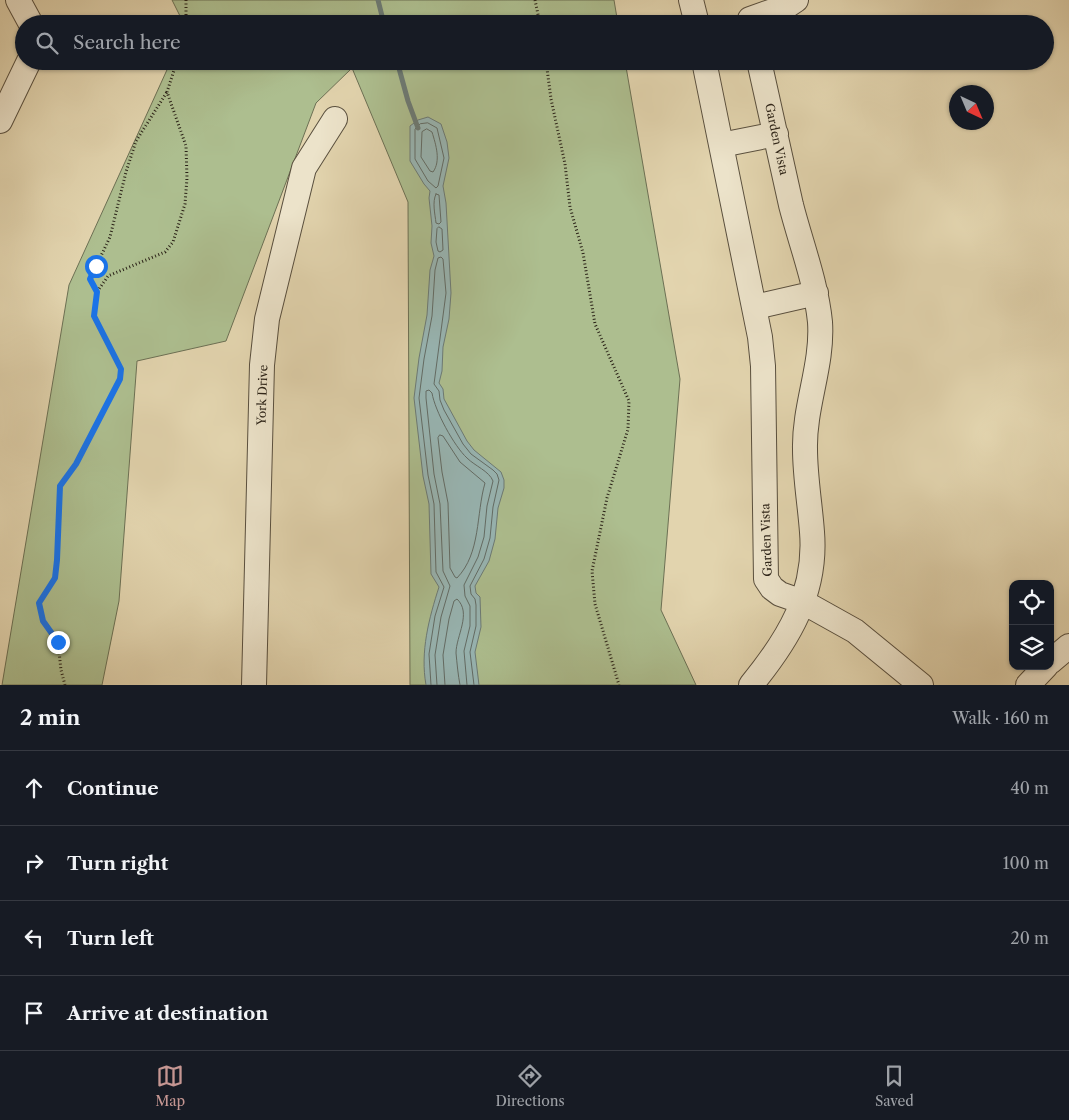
<!DOCTYPE html>
<meta charset="utf-8">
<style>
:root{--surface:#171b24;--page:#242831;--text:#f1f3f6;--muted:#9ea1a6;--line:#363941;--accent:#c59692}
body{margin:0;font-family:"Libre Caslon Text",serif;background:var(--page);color:var(--text)}
.controls{position:absolute;right:15px;bottom:15px;display:grid;overflow:hidden;border-radius:10px;box-shadow:0 1px 4px #0004}
.controls button{width:45px;height:45px;display:grid;place-items:center;padding:0;border:0;border-bottom:1px solid var(--line);background:var(--surface);color:var(--text);font:25px sans-serif}
.compass{position:absolute;left:949px;top:85px;width:45px;height:45px;border-radius:50%;background:var(--surface);box-shadow:0 1px 4px #0004;rotate:136deg}
.stop{position:absolute;width:15px;height:15px;margin:-11px;border:4px solid #1a73e8;border-radius:50%;background:#fff}
.stop.end{background:#1a73e8;border-color:#fff;box-shadow:0 1px 5px #0008}
.list{margin:0;padding:0;list-style:none}
h2{display:flex;justify-content:space-between;align-items:center;height:65px;margin:0;padding:0 20px;font-size:21px}
h2 small{font-size:16px;font-weight:400;color:var(--muted)}
.list li{display:grid;grid-template-columns:32px 1fr auto;gap:15px;align-items:center;box-sizing:border-box;height:75px;padding:0 20px;border-top:1px solid var(--line)}
.list b{display:block;font-size:19px;white-space:nowrap}
.list em{font-size:16px;font-style:normal;color:var(--muted)}
.icon{flex:none;width:28px;height:28px;fill:none;stroke:currentColor;stroke-width:2;stroke-linecap:round;stroke-linejoin:round}
.map{position:relative;flex:none;width:1069px;height:685px;overflow:hidden}
.search{position:absolute;background:var(--surface);box-shadow:0 1px 4px #0004;left:15px;right:15px;top:15px;height:55px;display:flex;align-items:center;gap:12px;box-sizing:border-box;padding:0 18px;border-radius:28px;color:var(--muted);font-size:19px}
.sheet{height:365px;background:var(--surface)}
nav{display:flex;justify-content:space-around;align-items:center;box-sizing:border-box;height:70px;border-top:1px solid var(--line);background:var(--surface);font-size:14px;color:var(--muted)}
nav a{display:grid;justify-items:center;gap:2px}
nav .on{color:var(--accent)}
.map>svg:first-child{display:block}
.green{fill:#adbe8f;stroke:#6c7054}
.water{fill:#98b6b4;stroke:#6c7b76}
.lines{fill:none;stroke-linecap:round;stroke-linejoin:round}
.shore{stroke:#626c66;stroke-width:1}
.stream{stroke:#6c7b76;stroke-width:5}
.minor-casing{stroke:#594f3e;stroke-width:26}
.path{stroke:#2b2318;stroke-width:3;stroke-dasharray:1 2.5;stroke-linecap:butt}
.minor{stroke:#ece3ca;stroke-width:24}
.route{stroke:#1a73e8;stroke-width:6}
.labels{text-anchor:middle;dominant-baseline:central;stroke-width:4;stroke-linejoin:round;paint-order:stroke}
.street-label{font-size:12px;fill:#2b2318;stroke:#ece3ca}
</style>
<div class="map">
<svg width="1069" height="685" viewBox="0 0 1069 685">
<rect width="100%" height="100%" fill="#e2d4ae"/>
<filter id="stains"><feTurbulence type="fractalNoise" baseFrequency=".004" numOctaves="4"/><feColorMatrix values="0 0 0 0 .2 0 0 0 0 .09 0 0 0 0 .02 0 0 0 .5 -.17"/></filter>
<radialGradient id="worn" r=".72"><stop offset=".6" stop-color="#630" stop-opacity="0"/><stop offset="1" stop-color="#630" stop-opacity=".3"/></radialGradient>
<path class="green" d="M172 0H614L618 24H184Z
M171 61H625L680 379 661 610 696 685H410L408 202 352 68 316 103 226 341 137 361 119 601 102 685H2L69 285Z"/>
<path class="water" d="M428 117 441 124 447 142 449 158 443 186 446 203 451 293 449 319 443 347 442 371 439 383 443 389 444 399 449 408 467 441 474 450 501 472 504 480V488L498 508 495 539 489 561 475 586 476 593 480 597 481 627 475 652 479 685H426C420 652 429 618 439 587L431 574 429 504 423 476 414 398 419 358 427 315 430 270 434 256 431 243 432 226 429 198 430 191 424 184 410 161V126L418 120Z"/>
<g class="lines">
<path class="shore" d="M428 123 437 128 444 158 438 186 436 188 428 181 415 159V129L420 124Z
M427 129 432 132C436 145 441 161 433 172L430 171 421 157 422 132Z
M436 194 439 195 441 222 439 224 436 223C435 214 432 202 436 194Z
M439 227 442 229 443 250 440 252 438 251 436 242 437 229Z
M440 435 443 436 460 462 485 483C476 514 481 553 457 578L455 577 450 568 448 503 442 472 438 438Z
M431 685 429 654 435 616 444 587 436 572 434 504 428 475 419 398 424 359 432 316 435 270 438 258 441 257 443 259 446 293 434 384 439 391 440 400 444 410 463 444 471 454 493 470 497 474 499 480 493 507 490 538 484 559 470 586 471 594 475 599 476 605V626L470 652 474 685
M437 685 435 655 441 617 450 586 443 571 440 504 434 474 426 398V391L429 390 432 393C435 411 454 446 467 458 475 466 489 471 493 481L487 506 484 537 478 557 464 585 465 596 470 606V626L464 651 467 685
M445 685 443 655 449 619 454 601 457 599C472 613 456 636 456 653 457 663 458 675 460 685"/>
<path class="stream" d="M378 0 384 24
M397 61 408 101 418 128"/>
<defs>
<path id="minor" d="M18 0 31 24
M691 0 697 24
M750 19 787 6 796 0
M704 61 760 337 763 366 766 579 772 588 780 594 803 602 855 631 921 685
M0 121 29 61
M721 145 776 134
M755 307 816 293
M1050 662 1069 646
M254 685 262 365 267 319 304 168 335 119
M751 685C788 640 817 593 812 532 810 504 805 477 805 449 804 406 823 365 820 322 816 282 801 244 791 205 780 157 770 109 759 61
M1028 685 1046 666"/>
</defs>
<use href="#minor" class="minor-casing"/>
<path class="path" d="M186 0V24
M535 0 540 24
M546 61 551 99 565 164 570 207 583 253 595 324 629 401 628 429 607 498 592 571 595 604 619 685
M97 292 90 279 110 237 126 172 136 141 167 92
M65 685 61 670 58 642 43 621 39 603 55 578 57 560 60 486 76 465 120 379 121 369 94 316 97 292 108 276 165 252 173 242 185 204 187 178 186 146 167 92 177 61"/>
<use href="#minor" class="minor"/>
</g>
<g class="lines">
<path class="route" d="M58 642 43 621 39 603 55 578 57 560 60 486 76 464 120 379 121 369 94 316 97 292 90 279 96 266"/>
</g>
<g class="labels">
<g class="street-label">
<text transform="translate(777 139) rotate(78)">Garden Vista</text>
<text transform="translate(262 395) rotate(-88)">York Drive</text>
<text transform="translate(766 540) rotate(-92)">Garden Vista</text>
</g>
</g>
<rect width="100%" height="100%" filter="url(#stains)"/>
<rect width="100%" height="100%" fill="url(#worn)"/>
</svg>
<div class="controls">
<button><svg class="icon" aria-label="locate" viewBox="0 0 24 24"><circle cx="12" cy="12" r="6"/><path d="M12 2v4M12 18v4M2 12h4M18 12h4"/></svg></button>
<button><svg class="icon" aria-label="layers" viewBox="0 0 24 24"><path d="M12 4l9 5-9 5-9-5zM3 14l9 5 9-5"/></svg></button>
</div>
<svg class="compass" viewBox="-18 -18 36 36"><path d="M0-13l5 13h-10z" fill="#e53935"/><path d="M0 13l5-13h-10z" fill="#9ea1a6"/></svg>
<div class="stop" style="left:96px;top:266px"></div>
<div class="stop end" style="left:58px;top:642px"></div>
<div class="search"><svg class="icon" aria-label="search" viewBox="0 0 24 24"><circle cx="10" cy="10" r="6"/><path d="M15 15l6 6"/></svg>Search here</div>
</div>
<section class="sheet">
<h2>2 min<small>Walk · 160 m</small></h2>
<ul class="list">
<li><svg class="icon" aria-label="ahead" viewBox="0 0 24 24"><path d="M12 20V5M6 11l6-6 6 6"/></svg><div><b>Continue</b></div><em>40 m</em></li>
<li><svg class="icon" aria-label="right" viewBox="0 0 24 24"><path d="M7 20v-9h11M14 6l5 5-5 5"/></svg><div><b>Turn right</b></div><em>100 m</em></li>
<li><svg class="icon" aria-label="left" viewBox="0 0 24 24"><path d="M17 20v-9H6M10 6l-5 5 5 5"/></svg><div><b>Turn left</b></div><em>20 m</em></li>
<li><svg class="icon" aria-label="arrive" viewBox="0 0 24 24"><path d="M6 21V4h12l-3 4 3 4H6"/></svg><div><b>Arrive at destination</b></div></li>
</ul>
</section>
<nav>
<a class="on"><svg class="icon" aria-label="map" viewBox="0 0 24 24"><path d="M3 6l6-2 6 2 6-2v14l-6 2-6-2-6 2zM9 4v14M15 6v14"/></svg>Map</a>
<a><svg class="icon" aria-label="directions" viewBox="0 0 24 24"><path d="M12 3l9 9-9 9-9-9zM9 14v-3h6M13 9l2 2-2 2"/></svg>Directions</a>
<a><svg class="icon" aria-label="saved" viewBox="0 0 24 24"><path d="M7 4h10v16l-5-4-5 4z"/></svg>Saved</a>
</nav>
